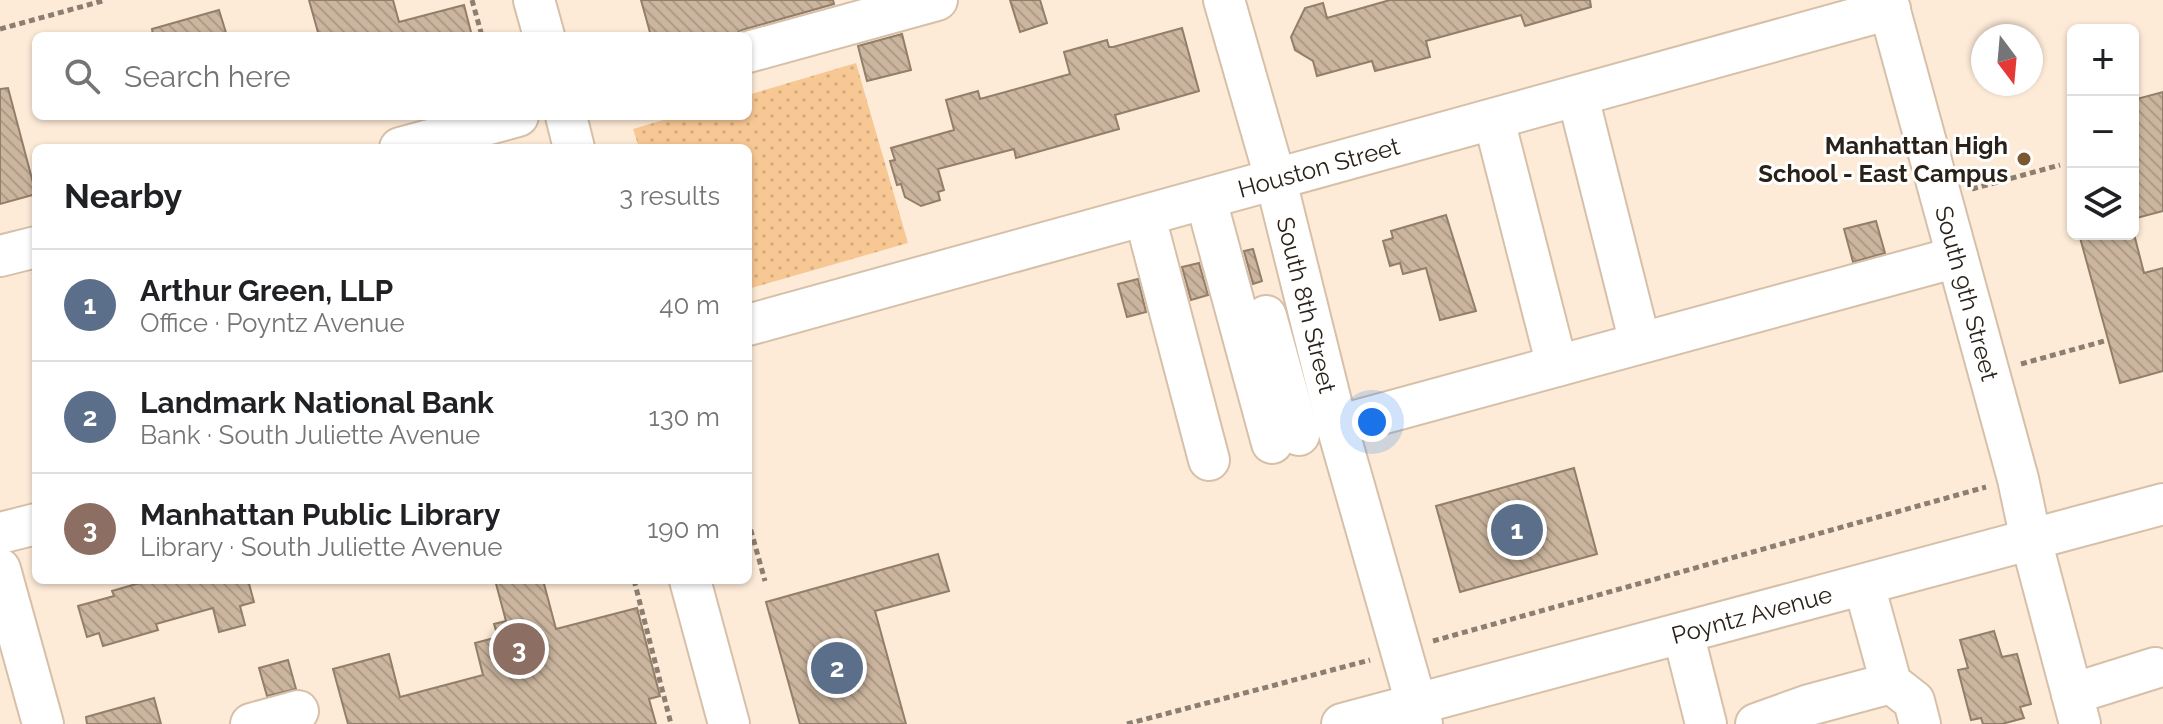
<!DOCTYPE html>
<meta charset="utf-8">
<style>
:root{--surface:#fff;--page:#f6f6f6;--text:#202124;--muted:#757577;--line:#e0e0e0;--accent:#1a73e8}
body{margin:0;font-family:Raleway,sans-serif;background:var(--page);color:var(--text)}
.controls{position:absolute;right:24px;top:24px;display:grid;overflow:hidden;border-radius:12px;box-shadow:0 2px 6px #0004}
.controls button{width:72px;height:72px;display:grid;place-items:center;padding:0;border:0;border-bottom:2px solid var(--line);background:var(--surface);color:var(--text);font:40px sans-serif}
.compass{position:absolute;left:1971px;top:24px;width:72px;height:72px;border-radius:50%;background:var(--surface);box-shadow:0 2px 6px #0004;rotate:164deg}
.you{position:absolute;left:1372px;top:422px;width:28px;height:28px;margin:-20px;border:6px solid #fff;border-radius:50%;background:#1a73e8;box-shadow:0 0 0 12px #1a73e833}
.badge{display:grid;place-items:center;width:52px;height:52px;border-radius:50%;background:var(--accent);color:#fff;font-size:26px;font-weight:700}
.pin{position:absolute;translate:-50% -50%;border:4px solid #fff;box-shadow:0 2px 8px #0006}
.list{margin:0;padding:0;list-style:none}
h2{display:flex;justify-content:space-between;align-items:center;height:104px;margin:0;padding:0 32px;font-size:34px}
h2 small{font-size:26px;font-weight:400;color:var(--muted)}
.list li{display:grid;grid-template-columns:52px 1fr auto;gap:24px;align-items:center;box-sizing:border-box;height:112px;padding:0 32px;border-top:2px solid var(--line)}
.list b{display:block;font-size:30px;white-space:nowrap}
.list p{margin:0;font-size:26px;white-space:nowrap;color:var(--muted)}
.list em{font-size:26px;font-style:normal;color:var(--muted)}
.icon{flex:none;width:44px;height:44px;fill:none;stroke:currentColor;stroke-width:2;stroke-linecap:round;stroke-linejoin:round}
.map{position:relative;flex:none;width:2163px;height:724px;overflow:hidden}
.search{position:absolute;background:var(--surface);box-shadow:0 2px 6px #0004;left:32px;top:32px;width:720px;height:88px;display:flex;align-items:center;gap:20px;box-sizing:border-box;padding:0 28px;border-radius:12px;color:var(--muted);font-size:30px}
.panel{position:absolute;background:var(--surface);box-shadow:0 2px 6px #0004;left:32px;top:144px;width:720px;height:440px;border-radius:12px}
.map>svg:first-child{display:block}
.grass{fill:url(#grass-dots)}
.building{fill:url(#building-back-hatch);stroke:#927e69;stroke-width:2}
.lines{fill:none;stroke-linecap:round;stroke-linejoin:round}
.minor-casing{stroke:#d6c0a9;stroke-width:44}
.path{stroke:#8c7f71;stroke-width:5;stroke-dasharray:6 4;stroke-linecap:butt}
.minor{stroke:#fff;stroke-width:40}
.poi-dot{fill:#7b5830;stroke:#fff;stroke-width:3}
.labels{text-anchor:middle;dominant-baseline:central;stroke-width:6;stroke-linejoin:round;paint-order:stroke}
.poi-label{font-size:24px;font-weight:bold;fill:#2a2219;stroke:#fff;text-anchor:end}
.street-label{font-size:24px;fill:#2a2219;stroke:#fff}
</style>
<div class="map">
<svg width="2163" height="724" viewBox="0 0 2163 724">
<defs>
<pattern id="grass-dots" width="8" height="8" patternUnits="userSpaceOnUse" patternTransform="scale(2)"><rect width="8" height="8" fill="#f8c894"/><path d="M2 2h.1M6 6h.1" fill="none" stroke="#d5ac7f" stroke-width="1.8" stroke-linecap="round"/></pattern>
<pattern id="building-back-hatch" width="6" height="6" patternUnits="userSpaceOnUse" patternTransform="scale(2)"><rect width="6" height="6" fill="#cbb59e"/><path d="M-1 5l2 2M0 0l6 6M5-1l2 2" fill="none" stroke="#ae9b88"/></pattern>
</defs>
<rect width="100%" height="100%" fill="#fdebd8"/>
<path class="grass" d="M856 63 908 243 748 289V148H639L633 129 677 116H748V95Z"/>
<path class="building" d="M309 0H393L399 22 464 5 472 36H319Z
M641 0H833L834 4 742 30 732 36H651Z
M1010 0H1040L1047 23 1020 32Z
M1390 0H1590L1591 7 1525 26 1521 15 1426 41 1430 57 1375 71 1372 61 1317 76 1313 61 1295 50 1291 37 1305 8 1323 3 1327 18Z
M219 10 227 36H153L152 29Z
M1182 28 1199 91 1115 115 1119 129 1016 158 1014 149 938 169 944 190 938 192 940 200 921 206 905 197 901 184 897 185 890 161 895 160 891 148 954 130 946 100 978 91 980 99 1070 74 1064 52 1107 40 1109 47H1113Z
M902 34 911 70 867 81 858 46Z
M8 88 36 194 0 204V89Z
M2163 92V211L2133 219V100Z
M1446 215 1476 311 1440 320 1426 268 1403 274 1400 263 1390 266 1383 241 1393 238 1391 231Z
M1876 221 1885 253 1853 262 1844 229Z
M2079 234H2134L2144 273 2163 268V371L2120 383Z
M1253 249 1262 281 1253 284 1244 251Z
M1199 263 1208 295 1191 300 1182 267Z
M1138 279 1146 312 1127 317 1118 284Z
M1574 468 1597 554 1460 592 1436 506Z
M938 554 949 591 875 611 906 724H800L766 602Z
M150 580H248L254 602 240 606 245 625 219 632 213 608 156 624 158 630 103 646 99 633 87 637 78 606 114 596 112 591Z
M495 580H543L556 629 637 608 660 696 649 699 656 724H348L333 669 389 654 400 697 483 675 475 643 498 637 494 624 506 621Z
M1994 631 2002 657 2017 654 2031 704 2020 707 2024 718 2002 724H1983L1981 718 1971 720 1958 670 1968 668 1960 640Z
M288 660 296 689 267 696 259 668Z
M154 698 161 724H87L86 717Z"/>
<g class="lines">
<defs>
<g id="minor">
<path d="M534 0 544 36"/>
<path id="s1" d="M1224 0 1276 181 1337 426 1422 724"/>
<path id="s2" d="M1887 0 2018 479 2031 540 2080 724"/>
<path d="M748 52 937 0"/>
<path d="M1578 97 1640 343"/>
<path d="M566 116 574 148"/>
<path d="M1494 120 1557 366"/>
<path d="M400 148 518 116"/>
<path d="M1206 200 1272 443"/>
<path d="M1145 217 1209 460"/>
<path d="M0 256 36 247"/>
<path d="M1266 316 1299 435"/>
<path id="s3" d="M748 325 1890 9"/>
<path d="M1337 426 1957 257"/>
<path d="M0 533 36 524"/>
<path d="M0 569 43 724"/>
<path d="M690 580 729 724"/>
<path d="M1864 585 1891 683 1914 701 1920 724"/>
<path d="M1683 633 1706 724"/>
<path d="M2072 694 2155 668"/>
<path d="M251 724 298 711"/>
<path id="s4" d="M1342 724 2163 504"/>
<path d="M1756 724 1809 705 1891 683"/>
</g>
</defs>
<use href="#minor" class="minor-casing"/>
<path class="path" d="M472 0 482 36
M0 29 106 0
M1972 189 2060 165
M2021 364 2108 340
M748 520 765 581
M634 580 671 724
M1433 641 1986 487
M1127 724 1370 660"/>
<use href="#minor" class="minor"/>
</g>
<circle class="poi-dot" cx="2024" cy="159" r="8"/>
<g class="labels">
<g class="poi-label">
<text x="2008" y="145">Manhattan High<tspan x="2008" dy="28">School - East Campus</tspan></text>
</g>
<g class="street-label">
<text stroke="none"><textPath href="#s3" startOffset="592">Houston Street</textPath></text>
<text stroke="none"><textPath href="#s2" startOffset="304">South 9th Street</textPath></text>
<text stroke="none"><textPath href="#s1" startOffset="316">South 8th Street</textPath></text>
<text stroke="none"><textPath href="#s4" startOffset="424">Poyntz Avenue</textPath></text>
</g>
</g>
</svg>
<div class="controls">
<button>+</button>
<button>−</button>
<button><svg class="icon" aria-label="layers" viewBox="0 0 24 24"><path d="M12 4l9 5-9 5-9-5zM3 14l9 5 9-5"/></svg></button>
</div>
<svg class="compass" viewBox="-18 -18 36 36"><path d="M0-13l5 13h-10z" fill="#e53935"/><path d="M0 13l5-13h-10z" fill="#757577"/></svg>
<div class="you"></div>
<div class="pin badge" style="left:1517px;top:530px;background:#5c6f8a">1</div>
<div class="pin badge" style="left:837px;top:668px;background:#5c6f8a">2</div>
<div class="pin badge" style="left:519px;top:649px;background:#8d6e63">3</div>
<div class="search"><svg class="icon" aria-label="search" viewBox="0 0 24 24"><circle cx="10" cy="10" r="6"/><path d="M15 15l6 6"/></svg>Search here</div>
<section class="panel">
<h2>Nearby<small>3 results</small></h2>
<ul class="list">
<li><span class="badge" style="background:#5c6f8a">1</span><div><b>Arthur Green, LLP</b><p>Office · Poyntz Avenue</p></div><em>40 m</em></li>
<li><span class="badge" style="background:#5c6f8a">2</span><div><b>Landmark National Bank</b><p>Bank · South Juliette Avenue</p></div><em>130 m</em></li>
<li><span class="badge" style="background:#8d6e63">3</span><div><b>Manhattan Public Library</b><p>Library · South Juliette Avenue</p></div><em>190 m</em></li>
</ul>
</section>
</div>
